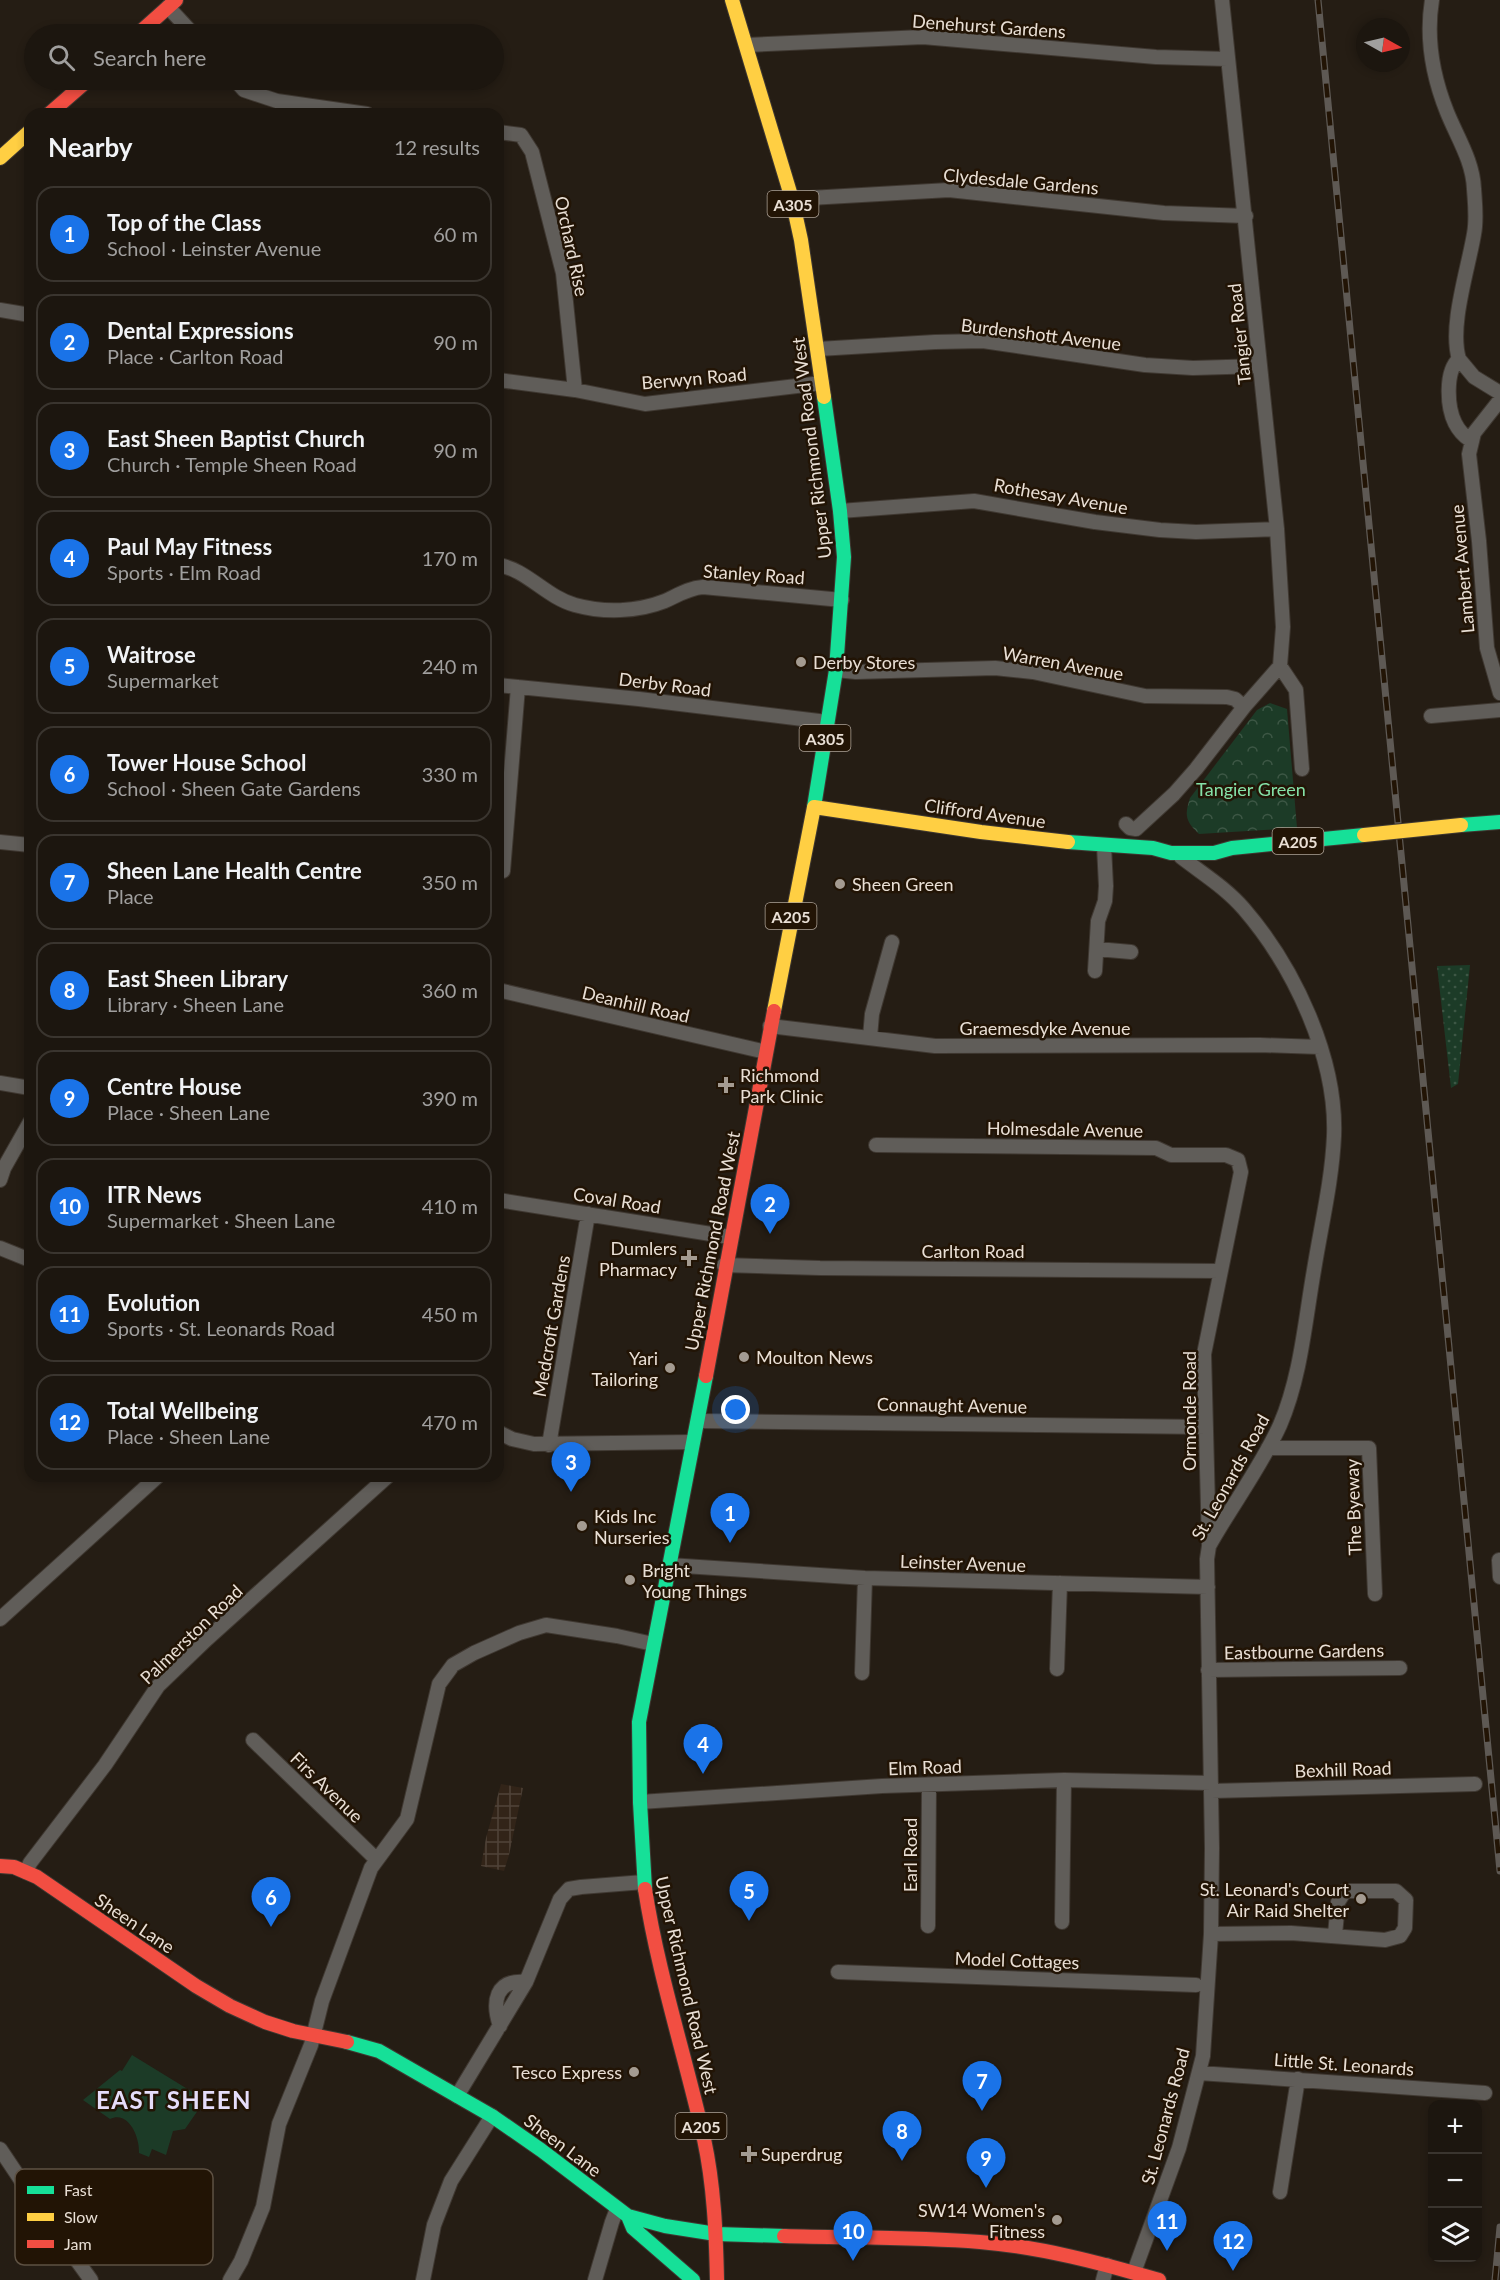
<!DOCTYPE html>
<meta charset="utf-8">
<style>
:root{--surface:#1c160f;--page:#251f18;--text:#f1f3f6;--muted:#a09f9e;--line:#3a352f;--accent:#1a73e8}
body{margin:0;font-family:Lato,sans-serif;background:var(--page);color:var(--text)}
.controls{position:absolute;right:18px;bottom:18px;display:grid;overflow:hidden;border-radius:12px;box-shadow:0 3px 9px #0003}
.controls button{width:54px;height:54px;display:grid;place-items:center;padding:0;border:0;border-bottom:2px solid var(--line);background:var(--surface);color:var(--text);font:30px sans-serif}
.compass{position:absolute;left:1356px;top:18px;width:54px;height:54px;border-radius:50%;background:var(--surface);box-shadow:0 3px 9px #0003;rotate:98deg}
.you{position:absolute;left:736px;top:1410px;width:21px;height:21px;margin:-15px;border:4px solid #fff;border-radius:50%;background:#1a73e8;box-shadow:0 0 0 9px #1a73e833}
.badge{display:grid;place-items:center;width:39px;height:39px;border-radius:50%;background:var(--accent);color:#fff;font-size:20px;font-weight:700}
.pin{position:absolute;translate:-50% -50px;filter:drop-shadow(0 2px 3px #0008)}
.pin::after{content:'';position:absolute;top:32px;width:21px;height:18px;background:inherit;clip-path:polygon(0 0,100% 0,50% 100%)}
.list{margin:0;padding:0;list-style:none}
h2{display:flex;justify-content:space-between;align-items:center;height:78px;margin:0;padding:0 24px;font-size:26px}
h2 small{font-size:20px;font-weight:400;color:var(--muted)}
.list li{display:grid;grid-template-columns:39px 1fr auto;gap:18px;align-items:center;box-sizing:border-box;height:96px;margin:0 12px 12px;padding:0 12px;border:2px solid var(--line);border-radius:18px}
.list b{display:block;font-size:22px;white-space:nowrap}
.list p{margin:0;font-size:20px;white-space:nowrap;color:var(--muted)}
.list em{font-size:20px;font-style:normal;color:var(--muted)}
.icon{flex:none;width:33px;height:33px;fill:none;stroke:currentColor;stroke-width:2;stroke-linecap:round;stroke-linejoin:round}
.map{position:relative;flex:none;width:1500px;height:2280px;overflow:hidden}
.search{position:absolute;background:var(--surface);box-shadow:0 3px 9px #0003;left:24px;top:24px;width:480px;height:66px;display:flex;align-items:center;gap:15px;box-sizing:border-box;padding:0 21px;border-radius:33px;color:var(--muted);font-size:22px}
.panel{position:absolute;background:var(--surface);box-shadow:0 3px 9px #0003;left:24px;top:108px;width:480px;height:1374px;border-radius:18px}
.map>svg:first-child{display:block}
.industrial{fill:url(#industrial-grid)}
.grass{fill:#1c3b27}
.park{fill:url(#park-crowns)}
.garden{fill:url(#garden-dots)}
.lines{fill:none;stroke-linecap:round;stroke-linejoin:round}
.street-casing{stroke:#3f3831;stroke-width:16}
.fast-casing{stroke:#3f3831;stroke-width:16}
.slow-casing{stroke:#3f3831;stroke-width:16}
.jam-casing{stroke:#3f3831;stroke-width:16}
.street{stroke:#605d59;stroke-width:14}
.fast{stroke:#16e098;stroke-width:14}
.slow{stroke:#ffcf43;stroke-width:14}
.jam{stroke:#f24e42;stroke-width:14}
.rail-casing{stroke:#5e5954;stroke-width:7}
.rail{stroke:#221405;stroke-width:4.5;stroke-dasharray:14;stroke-linecap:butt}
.slow-bridge-casing{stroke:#3f3831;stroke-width:16;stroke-linecap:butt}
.slow-bridge{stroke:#ffcf43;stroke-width:14}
.poi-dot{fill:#a49b91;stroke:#221405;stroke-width:2}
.labels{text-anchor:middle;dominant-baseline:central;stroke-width:5;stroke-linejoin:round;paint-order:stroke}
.shield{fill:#221405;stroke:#ada297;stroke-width:1.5}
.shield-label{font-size:16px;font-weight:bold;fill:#e9dfd5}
.street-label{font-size:18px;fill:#e9dfd5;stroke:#221405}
.poi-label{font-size:18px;fill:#e9dfd5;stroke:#221405;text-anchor:start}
.park-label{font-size:18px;fill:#85e1a7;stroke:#221405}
.district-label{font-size:24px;font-weight:bold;letter-spacing:1.5px;fill:#e5ddfa;stroke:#221405}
.key{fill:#221405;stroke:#5e5143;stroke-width:1.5}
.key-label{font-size:16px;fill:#e9dfd5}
</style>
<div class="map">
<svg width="1500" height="2280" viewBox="0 0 1500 2280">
<defs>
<pattern id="industrial-grid" width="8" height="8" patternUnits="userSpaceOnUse" patternTransform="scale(1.5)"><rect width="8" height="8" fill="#322418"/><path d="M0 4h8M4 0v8" fill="none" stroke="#504339"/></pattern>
<pattern id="park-crowns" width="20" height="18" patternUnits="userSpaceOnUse" patternTransform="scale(1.5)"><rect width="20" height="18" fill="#1c3b27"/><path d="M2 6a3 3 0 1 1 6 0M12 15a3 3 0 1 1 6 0" fill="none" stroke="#3d5745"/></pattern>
<pattern id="garden-dots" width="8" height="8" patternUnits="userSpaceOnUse" patternTransform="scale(1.5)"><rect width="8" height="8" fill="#1c3b27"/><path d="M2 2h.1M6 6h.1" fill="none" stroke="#3d5745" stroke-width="1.8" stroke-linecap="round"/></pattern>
</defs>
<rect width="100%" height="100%" fill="#251d14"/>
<path class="industrial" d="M501 1784 523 1788 509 1855 504 1871 481 1866 486 1838Z"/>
<path class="grass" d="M132 2055 194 2093 193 2097 203 2103 185 2129 173 2131 166 2155 152 2149 149 2157 139 2153C140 2138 129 2110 110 2119L83 2100 120 2070 122 2071Z"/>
<path class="park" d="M1270 703 1287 709 1297 828 1199 834C1186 822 1184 816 1190 798L1257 710Z"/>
<path class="garden" d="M1470 965 1458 1084 1451 1088 1437 966Z"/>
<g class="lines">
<defs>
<path id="street" d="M1222 0 1277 529 1283 627 1280 666 1296 690 1302 769
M1432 0C1426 37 1433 77 1447 112 1457 137 1473 161 1474 189 1475 204 1477 219 1474 234 1468 270 1449 326 1459 359
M168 7 193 34
M747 45 923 37 1156 57 1227 59
M235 80 244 90 277 101 367 114
M498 132 521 135 532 152 563 273 575 390
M792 199 949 190 1164 213 1246 216
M0 310 30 315
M818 349 935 342 983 341 1145 365 1193 368 1260 366
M498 380 575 390 645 404 822 383
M1500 400 1474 433 1469 454 1479 541 1487 648 1500 693
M1470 440C1464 436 1458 429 1455 423 1447 407 1445 371 1459 359L1474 377 1500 393
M840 511 974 501 1095 522 1160 530 1196 532 1277 529
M498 565C526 569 546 597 575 605 604 613 637 612 665 601 678 595 689 588 703 587L842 600
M836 670 856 672 995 668 1033 672 1145 696 1227 697 1235 699 1244 707
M498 685 639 699 827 722
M1431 716 1500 710
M1126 824 1130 828 1136 829 1174 794 1196 769 1244 707 1280 666
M0 842 30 845
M503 871 518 687
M1097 949 1131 952
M1095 971 1098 921 1105 901 1106 886 1104 846
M498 990 766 1052
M770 1026 935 1046 1260 1045 1320 1047
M870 1037 872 1014 892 942
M0 1083 30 1088
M876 1145 1156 1148 1171 1155H1226L1238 1160 1241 1172 1204 1354 1209 1545
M0 1180 4 1168 30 1122
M498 1200 730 1237
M0 1248 30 1260
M724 1265 820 1268 1221 1271
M698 1421 1206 1427
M498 1432 512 1439 534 1444 692 1442
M549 1445 588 1214
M1268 1448H1369L1375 1594
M1499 1560 1500 1577
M669 1565 865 1578 1208 1587
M0 1619 158 1476
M1057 1669 1060 1583
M1208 1670 1400 1668
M862 1673 865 1578
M253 1740 377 1860
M1211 1791 1475 1784
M640 1802 882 1786 1064 1780 1211 1783
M26 1872 30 1863 105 1765 158 1686 207 1639 388 1476
M1062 1922 1064 1780
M928 1926 929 1785
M1211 1934 1291 1933 1385 1940 1400 1936 1405 1928 1406 1900 1396 1891H1345L1338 1902 1335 1935
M838 1972 1196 1985
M500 2026C492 2002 495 1979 526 1982
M1199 2073 1485 2093
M457 2096 526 1982 560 1899 569 1889 581 1887 644 1882
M0 2149 49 2222 91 2280
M1280 2192 1298 2079
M1134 2272 1179 2148 1203 2056 1211 1934 1212 1848 1207 1559 1209 1546C1232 1505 1261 1467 1280 1425 1301 1376 1305 1321 1314 1270 1321 1226 1332 1181 1334 1136 1337 1058 1294 967 1244 909 1226 888 1203 874 1181 857L1180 853
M230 2280 241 2261 263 2207 279 2124 311 2045 322 2001 371 1868 407 1819 439 1684 453 1665 474 1653 519 1633 546 1625 617 1636 653 1644
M423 2280 434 2225 451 2181 492 2116
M595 2280 612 2222 617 2209
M1103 2280 1107 2265"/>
<path id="fast" d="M814 807 836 670 844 557 840 511 824 397
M1461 825 1500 822
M1068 842 1153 848 1171 853H1214L1232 848 1364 835
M645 1889 640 1802 639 1722 706 1376
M347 2042 379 2051 492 2116 541 2150 628 2216 665 2226 716 2234 784 2236
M628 2216 633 2228 693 2280"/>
<path id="slow" d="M732 0 792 199 801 240 824 397
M0 158 30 131
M774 1011 814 807 981 832 1068 842"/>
<path id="jam" d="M138 34 176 0
M49 114 88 80
M706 1376 774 1011
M0 1866 14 1867 37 1877 196 1986 230 2006 265 2022 293 2031 347 2042
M645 1889C658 1973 685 2055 704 2139 714 2185 716 2233 717 2280
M784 2236C849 2238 915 2237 980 2242 1041 2247 1101 2263 1159 2280"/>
</defs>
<use href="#street" class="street-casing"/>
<use href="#fast" class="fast-casing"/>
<use href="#slow" class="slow-casing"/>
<use href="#jam" class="jam-casing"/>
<use href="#street" class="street"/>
<use href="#fast" class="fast"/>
<use href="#slow" class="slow"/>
<use href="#jam" class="jam"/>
<defs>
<path id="rail" d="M1318 0 1500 1871
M1495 2280 1500 2227"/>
</defs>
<use href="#rail" class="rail-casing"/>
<use href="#rail" class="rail"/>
<defs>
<path id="slow-bridge" d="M1364 835 1461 825"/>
</defs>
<use href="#slow-bridge" class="slow-bridge-casing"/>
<use href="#slow-bridge" class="slow-bridge"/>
</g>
<g class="poi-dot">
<circle cx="801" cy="662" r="6"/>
<circle cx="840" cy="884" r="6"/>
<path d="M723 1076h6v6h6v6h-6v6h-6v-6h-6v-6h6z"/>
<path d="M686 1249h6v6h6v6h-6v6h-6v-6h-6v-6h6z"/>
<circle cx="744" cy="1357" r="6"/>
<circle cx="670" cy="1368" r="6"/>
<circle cx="582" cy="1526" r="6"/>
<circle cx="630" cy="1580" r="6"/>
<circle cx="1361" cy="1899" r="6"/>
<circle cx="634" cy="2072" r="6"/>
<path d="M746 2145h6v6h6v6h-6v6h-6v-6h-6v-6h6z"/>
<circle cx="1057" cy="2220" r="6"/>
</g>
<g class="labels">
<g class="shield">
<rect x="767.5" y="191" width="51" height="26" rx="4.5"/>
<rect x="799.5" y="725" width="51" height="26" rx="4.5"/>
<rect x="1272.5" y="828" width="51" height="26" rx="4.5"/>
<rect x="765.5" y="903" width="51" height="26" rx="4.5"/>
<rect x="675.5" y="2113" width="51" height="26" rx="4.5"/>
</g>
<g class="shield-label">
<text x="793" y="204">A305</text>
<text x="825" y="738">A305</text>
<text x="1298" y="841">A205</text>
<text x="791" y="916">A205</text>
<text x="701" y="2126">A205</text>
</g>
<g class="street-label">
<text transform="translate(989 26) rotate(4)">Denehurst Gardens</text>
<text transform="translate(1021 181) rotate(5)">Clydesdale Gardens</text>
<text transform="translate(572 246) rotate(78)">Orchard Rise</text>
<text transform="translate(1041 334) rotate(7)">Burdenshott Avenue</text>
<text transform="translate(1239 334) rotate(-96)">Tangier Road</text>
<text transform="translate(694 378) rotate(-5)">Berwyn Road</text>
<text transform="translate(811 448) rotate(-97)">Upper Richmond Road West</text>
<text transform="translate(1061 496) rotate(10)">Rothesay Avenue</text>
<text transform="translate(1462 569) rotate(-95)">Lambert Avenue</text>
<text transform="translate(754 574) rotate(4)">Stanley Road</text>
<text transform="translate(1063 663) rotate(10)">Warren Avenue</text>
<text transform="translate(665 684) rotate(7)">Derby Road</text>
<text transform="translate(985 813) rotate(8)">Clifford Avenue</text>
<text transform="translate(636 1004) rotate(13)">Deanhill Road</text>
<text x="1045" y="1028">Graemesdyke Avenue</text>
<text transform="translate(1065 1129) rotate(1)">Holmesdale Avenue</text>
<text transform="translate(617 1200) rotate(9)">Coval Road</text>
<text transform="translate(712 1241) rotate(-79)">Upper Richmond Road West</text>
<text x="973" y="1251">Carlton Road</text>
<text transform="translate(551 1326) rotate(-80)">Medcroft Gardens</text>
<text transform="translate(952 1405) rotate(1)">Connaught Avenue</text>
<text transform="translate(1189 1411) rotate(-90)">Ormonde Road</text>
<text transform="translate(1230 1477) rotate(-61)">St. Leonards Road</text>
<text transform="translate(1353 1507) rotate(-92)">The Byeway</text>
<text transform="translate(963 1563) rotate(2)">Leinster Avenue</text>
<text transform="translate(191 1634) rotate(-44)">Palmerston Road</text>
<text transform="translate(1304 1651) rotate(-1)">Eastbourne Gardens</text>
<text transform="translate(925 1767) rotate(-2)">Elm Road</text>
<text transform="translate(1343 1769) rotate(-2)">Bexhill Road</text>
<text transform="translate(327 1787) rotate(44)">Firs Avenue</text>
<text transform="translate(910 1855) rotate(-90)">Earl Road</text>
<text transform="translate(135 1923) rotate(34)">Sheen Lane</text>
<text transform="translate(1017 1960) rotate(2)">Model Cottages</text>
<text transform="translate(687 1985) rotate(77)">Upper Richmond Road West</text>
<text transform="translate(1344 2064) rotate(4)">Little St. Leonards</text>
<text transform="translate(1165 2116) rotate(-75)">St. Leonards Road</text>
<text transform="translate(563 2145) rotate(37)">Sheen Lane</text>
</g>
<g class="poi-label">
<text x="813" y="662">Derby Stores</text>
<text x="852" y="884">Sheen Green</text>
<text x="740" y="1075">Richmond<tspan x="740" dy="21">Park Clinic</tspan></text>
<text x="677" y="1248" text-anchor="end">Dumlers<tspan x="677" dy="21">Pharmacy</tspan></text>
<text x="756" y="1357">Moulton News</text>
<text x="658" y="1358" text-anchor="end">Yari<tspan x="658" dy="21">Tailoring</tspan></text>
<text x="594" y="1516">Kids Inc<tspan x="594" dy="21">Nurseries</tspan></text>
<text x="642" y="1570">Bright<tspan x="642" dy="21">Young Things</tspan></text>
<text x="1349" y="1889" text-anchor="end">St. Leonard's Court<tspan x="1349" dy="21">Air Raid Shelter</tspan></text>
<text x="622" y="2072" text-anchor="end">Tesco Express</text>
<text x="761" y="2154">Superdrug</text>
<text x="1045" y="2210" text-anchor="end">SW14 Women's<tspan x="1045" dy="21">Fitness</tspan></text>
</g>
<g class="park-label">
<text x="1251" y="789">Tangier Green</text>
</g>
<g class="district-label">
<text x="174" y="2099">EAST SHEEN</text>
</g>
</g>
<rect x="15" y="2169" width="198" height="96" rx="9" class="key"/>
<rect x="27" y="2186" width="27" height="8" fill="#16e098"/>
<rect x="27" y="2213" width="27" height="8" fill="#ffcf43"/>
<rect x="27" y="2240" width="27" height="8" fill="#f24e42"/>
<g class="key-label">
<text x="64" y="2196">Fast</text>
<text x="64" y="2223">Slow</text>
<text x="64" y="2250">Jam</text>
</g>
</svg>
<div class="controls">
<button>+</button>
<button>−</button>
<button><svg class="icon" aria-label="layers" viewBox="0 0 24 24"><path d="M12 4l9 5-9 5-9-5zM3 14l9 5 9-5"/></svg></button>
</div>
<svg class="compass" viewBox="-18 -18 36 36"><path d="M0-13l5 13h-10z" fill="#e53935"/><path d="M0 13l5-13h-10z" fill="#a09f9e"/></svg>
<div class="you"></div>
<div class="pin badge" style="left:730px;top:1543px">1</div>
<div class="pin badge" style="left:770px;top:1234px">2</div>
<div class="pin badge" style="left:571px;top:1492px">3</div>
<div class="pin badge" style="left:703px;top:1774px">4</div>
<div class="pin badge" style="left:749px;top:1921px">5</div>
<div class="pin badge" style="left:271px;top:1927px">6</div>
<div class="pin badge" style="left:982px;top:2111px">7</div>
<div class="pin badge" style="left:902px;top:2161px">8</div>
<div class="pin badge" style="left:986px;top:2188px">9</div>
<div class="pin badge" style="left:853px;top:2261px">10</div>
<div class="pin badge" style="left:1167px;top:2251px">11</div>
<div class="pin badge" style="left:1233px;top:2271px">12</div>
<div class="search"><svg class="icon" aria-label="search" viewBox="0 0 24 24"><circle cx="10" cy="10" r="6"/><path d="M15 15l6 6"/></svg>Search here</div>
<section class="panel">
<h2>Nearby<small>12 results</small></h2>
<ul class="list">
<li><span class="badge">1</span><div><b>Top of the Class</b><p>School · Leinster Avenue</p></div><em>60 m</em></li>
<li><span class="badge">2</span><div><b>Dental Expressions</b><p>Place · Carlton Road</p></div><em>90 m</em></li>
<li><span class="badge">3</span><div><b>East Sheen Baptist Church</b><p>Church · Temple Sheen Road</p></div><em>90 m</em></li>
<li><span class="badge">4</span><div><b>Paul May Fitness</b><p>Sports · Elm Road</p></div><em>170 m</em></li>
<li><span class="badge">5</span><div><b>Waitrose</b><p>Supermarket</p></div><em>240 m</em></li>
<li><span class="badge">6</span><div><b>Tower House School</b><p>School · Sheen Gate Gardens</p></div><em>330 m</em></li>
<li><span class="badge">7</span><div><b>Sheen Lane Health Centre</b><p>Place</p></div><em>350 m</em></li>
<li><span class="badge">8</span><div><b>East Sheen Library</b><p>Library · Sheen Lane</p></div><em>360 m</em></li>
<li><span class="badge">9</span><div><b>Centre House</b><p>Place · Sheen Lane</p></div><em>390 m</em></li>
<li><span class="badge">10</span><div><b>ITR News</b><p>Supermarket · Sheen Lane</p></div><em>410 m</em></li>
<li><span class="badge">11</span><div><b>Evolution</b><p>Sports · St. Leonards Road</p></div><em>450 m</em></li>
<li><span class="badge">12</span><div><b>Total Wellbeing</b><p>Place · Sheen Lane</p></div><em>470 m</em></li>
</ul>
</section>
</div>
